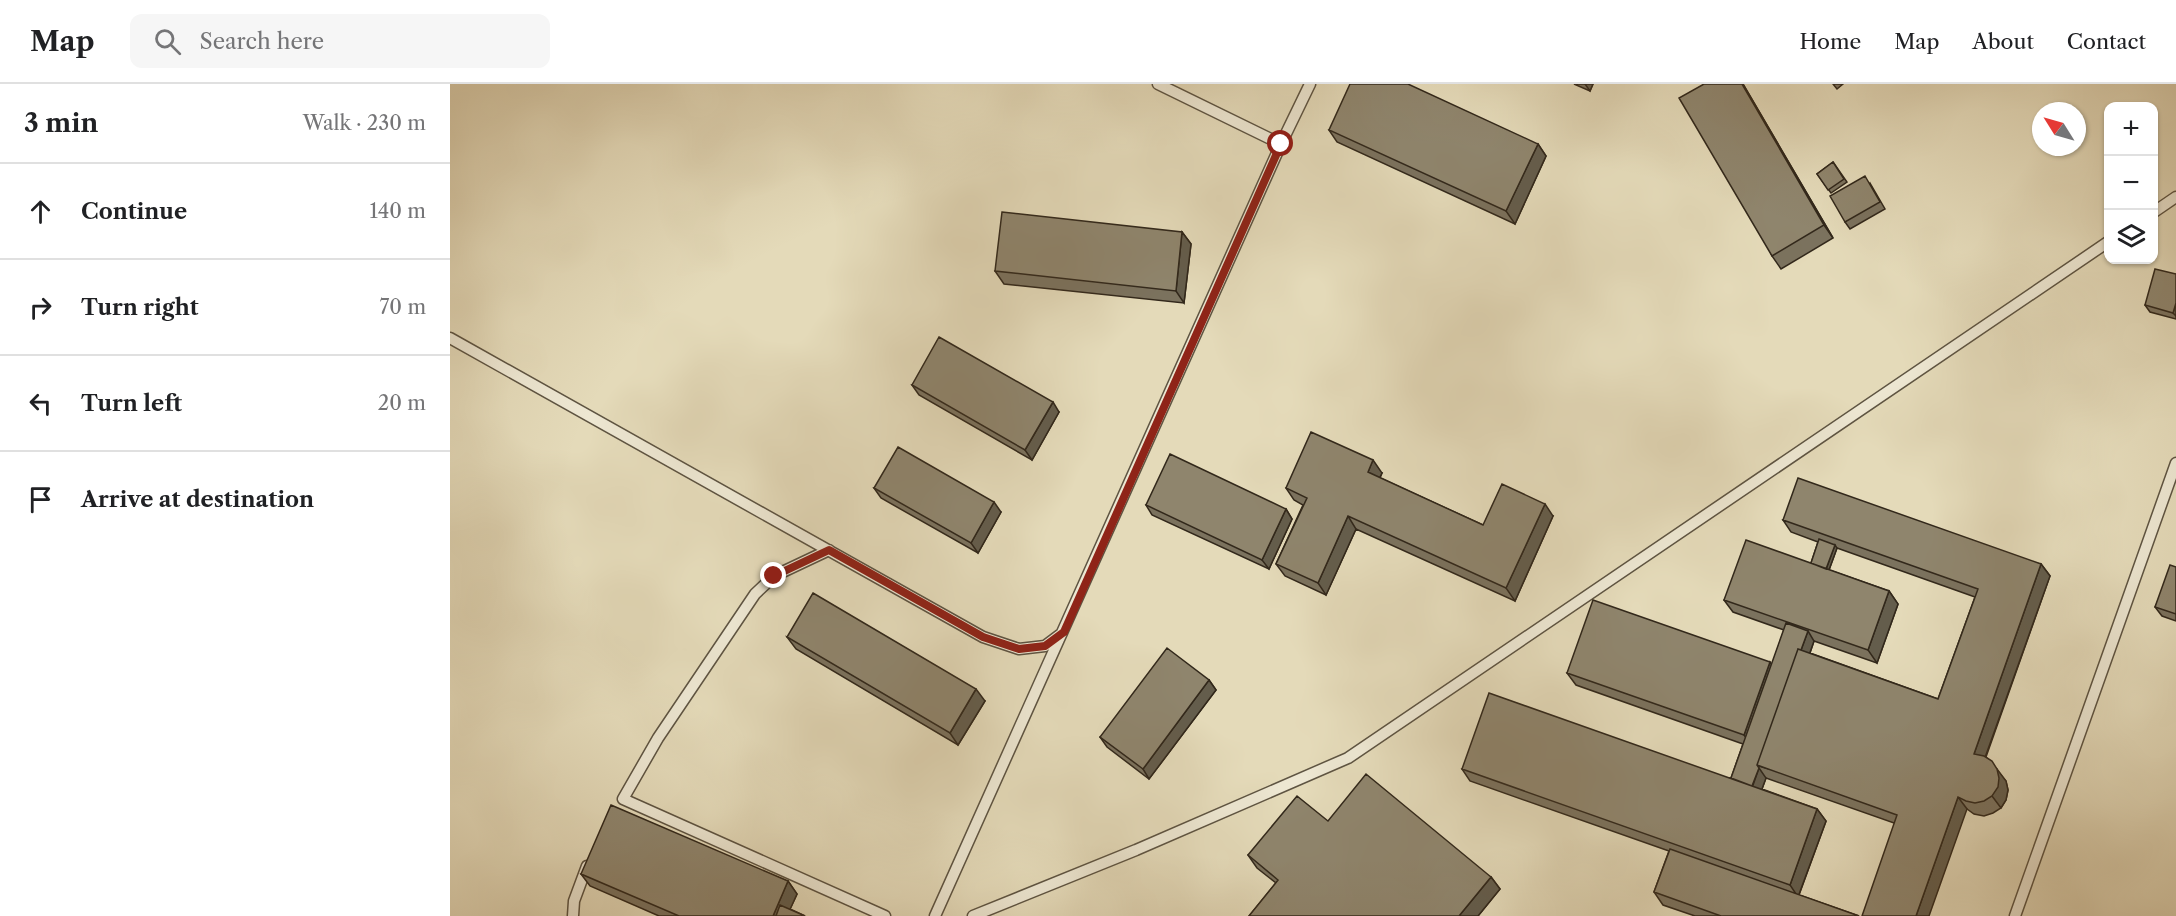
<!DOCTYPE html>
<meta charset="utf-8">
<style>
:root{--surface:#fff;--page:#f6f6f6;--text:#202124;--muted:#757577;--line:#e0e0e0}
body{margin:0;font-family:"Libre Caslon Text",serif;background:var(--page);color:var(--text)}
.controls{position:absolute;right:18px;top:18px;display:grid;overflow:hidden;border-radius:12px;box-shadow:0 2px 4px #0004}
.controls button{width:54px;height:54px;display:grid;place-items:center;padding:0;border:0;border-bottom:2px solid var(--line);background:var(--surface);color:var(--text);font:30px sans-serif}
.compass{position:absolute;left:1582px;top:18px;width:54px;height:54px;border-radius:50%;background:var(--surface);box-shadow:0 2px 4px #0004;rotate:307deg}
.stop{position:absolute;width:18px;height:18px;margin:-14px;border:4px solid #8f2418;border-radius:50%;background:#fff}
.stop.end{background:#8f2418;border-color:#fff;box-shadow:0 2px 6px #0008}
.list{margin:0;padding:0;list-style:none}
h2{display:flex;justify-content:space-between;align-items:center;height:78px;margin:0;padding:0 24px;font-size:26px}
h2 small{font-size:20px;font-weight:400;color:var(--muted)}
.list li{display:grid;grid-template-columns:39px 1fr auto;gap:18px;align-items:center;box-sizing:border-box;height:96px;padding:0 24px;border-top:2px solid var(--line)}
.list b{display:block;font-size:22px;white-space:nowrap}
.list em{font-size:20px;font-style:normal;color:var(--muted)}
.icon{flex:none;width:33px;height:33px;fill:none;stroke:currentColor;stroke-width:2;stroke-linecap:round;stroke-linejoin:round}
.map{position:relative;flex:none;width:1726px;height:832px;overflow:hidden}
header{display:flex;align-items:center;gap:36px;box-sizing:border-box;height:84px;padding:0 30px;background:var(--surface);border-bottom:2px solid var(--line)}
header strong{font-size:28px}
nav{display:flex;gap:33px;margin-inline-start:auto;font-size:21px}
.search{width:420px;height:54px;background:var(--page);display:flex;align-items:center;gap:15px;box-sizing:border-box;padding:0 21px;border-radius:12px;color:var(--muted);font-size:22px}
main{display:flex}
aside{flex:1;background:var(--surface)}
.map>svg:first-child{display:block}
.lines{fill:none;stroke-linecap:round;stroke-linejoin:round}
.service-casing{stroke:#5e5442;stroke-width:13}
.service{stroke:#ede7d2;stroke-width:10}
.wall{fill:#7b725e;stroke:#32281b;stroke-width:1.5;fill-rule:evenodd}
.shaded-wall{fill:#645d4c;stroke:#32281b;stroke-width:1.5}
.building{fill:#8f856d;stroke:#32281b;stroke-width:1.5}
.route{stroke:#8f2418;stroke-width:8}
</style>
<header>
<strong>Map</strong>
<div class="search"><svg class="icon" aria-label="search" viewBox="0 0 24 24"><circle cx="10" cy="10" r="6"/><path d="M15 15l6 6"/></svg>Search here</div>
<nav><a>Home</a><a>Map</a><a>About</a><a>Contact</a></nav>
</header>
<main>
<aside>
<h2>3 min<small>Walk · 230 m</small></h2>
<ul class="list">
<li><svg class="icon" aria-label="ahead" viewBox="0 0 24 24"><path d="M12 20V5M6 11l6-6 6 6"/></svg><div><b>Continue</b></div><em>140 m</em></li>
<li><svg class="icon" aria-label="right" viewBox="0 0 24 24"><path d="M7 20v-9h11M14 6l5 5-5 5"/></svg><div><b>Turn right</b></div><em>70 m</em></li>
<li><svg class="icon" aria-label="left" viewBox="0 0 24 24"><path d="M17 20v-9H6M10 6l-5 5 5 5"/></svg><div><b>Turn left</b></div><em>20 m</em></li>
<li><svg class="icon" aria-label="arrive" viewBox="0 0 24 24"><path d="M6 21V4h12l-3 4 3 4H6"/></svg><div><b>Arrive at destination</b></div></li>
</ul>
</aside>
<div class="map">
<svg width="1726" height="832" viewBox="0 0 1726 832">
<rect width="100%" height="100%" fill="#e4dab9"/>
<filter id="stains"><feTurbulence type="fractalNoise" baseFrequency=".00333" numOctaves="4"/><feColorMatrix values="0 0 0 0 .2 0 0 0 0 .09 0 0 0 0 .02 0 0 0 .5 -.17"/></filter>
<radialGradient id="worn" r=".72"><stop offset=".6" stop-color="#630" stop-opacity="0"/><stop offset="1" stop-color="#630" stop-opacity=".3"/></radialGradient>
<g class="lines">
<defs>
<path id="service" d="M708 0 831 60
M1704 128 1726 113
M0 254 533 553 569 565 595 562 611 550
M379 466 324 492 305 510 208 654 173 715 435 832
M123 832 124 817 137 782
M485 832 831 60 860 0
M523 832 686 766 898 674 1658 158
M1565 832 1726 379"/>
</defs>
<use href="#service" class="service-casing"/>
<use href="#service" class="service"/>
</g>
<path class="wall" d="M1124 0H1143L1140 7Z
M1254 0H1293L1383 154 1331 185 1322 172Z
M1383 0H1393L1387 5Z
M879 46 1088 60 1096 72 1065 140 887 58Z
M1383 78 1397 98 1381 109 1367 90Z
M1420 99 1435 125 1400 145 1395 138Z
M732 148 741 160 734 219 554 200 545 187Z
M1726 190V235L1700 228 1695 221Z
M462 301 609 328 582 376 469 311Z
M932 389 930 394 1033 441 1103 432 1065 517 906 445 876 511 835 492 826 480 853 421 844 416 836 404Z
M424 404 551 428 528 469 431 414Z
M696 421 836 425 842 435 819 485 702 431Z
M1333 436 1591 480 1600 492 1536 673 1556 697 1558 706 1556 716 1551 724 1543 729 1534 732 1524 730 1517 725 1444 739 1316 694 1312 705 1367 725 1376 737 1349 811 1409 832H1245L1213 821 1204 808 1219 767 1020 697 1012 685 1281 694 1293 660 1126 601 1117 589 1322 581 1334 546 1283 528 1274 516 1361 479 1368 458 1341 448ZM1387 464 1525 513 1488 615 1360 569 1364 557 1427 579 1448 520 1439 507 1379 486Z
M1726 483V537L1712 532 1705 523Z
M337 553 535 617 508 661 346 565Z
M759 596 766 606 699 695 657 663 650 653Z
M878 737 1041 793 1050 805 1028 832H799L826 799 807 784 798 771Z
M131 790 338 797 347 810 340 825 355 832H209L140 802Z"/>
<path class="shaded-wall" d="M1135 0H1143L1140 7Z
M1292 0H1293L1383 154 1374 141Z
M1088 60 1096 72 1065 140 1056 127Z
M732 148 741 160 734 219 726 207Z
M1726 219V232L1723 229Z
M603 318 609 328 582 376 575 366Z
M923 376 932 389 926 401 918 388Z
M544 418 551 428 528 469 521 459Z
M1095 420 1103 432 1065 517 1056 504Z
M836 425 842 435 819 485 812 476Z
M898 432 906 445 876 511 868 499Z
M1385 461 1387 464 1376 494 1374 491Z
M1591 480 1600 492 1532 682 1524 670Z
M1439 507 1448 520 1427 579 1418 566Z
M1358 547 1364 557 1319 685 1309 682Z
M1320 578 1329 591 1303 664 1294 651Z
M759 596 766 606 699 695 693 685Z
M526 605 535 617 508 661 500 649Z
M1309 684 1316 694 1309 713 1302 704Z
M1547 685 1556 697 1558 706 1556 716 1551 724 1542 712Z
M1508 713 1517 725 1479 832H1466Z
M1367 725 1376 737 1348 813 1340 801Z
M1041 793 1050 805 1028 832H1009Z
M338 797 347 810 337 832H323Z"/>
<path class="building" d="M900 0H958L1088 60 1056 127 879 46Z
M1254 0H1292L1374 141 1322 172 1229 14Z
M1383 78 1394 95 1378 106 1367 90Z
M1415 92 1430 118 1395 138 1380 112Z
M552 128 732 148 726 207 545 187Z
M1705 185 1726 190V219L1723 229 1695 221Z
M489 253 603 318 575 366 462 301Z
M861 348 923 376 918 388 1033 441 1052 400 1095 420 1056 504 898 432 868 499 826 480 857 414 836 404Z
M448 363 544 418 521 459 424 404Z
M720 370 836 425 812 476 696 421Z
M1348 394 1591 480 1524 670 1534 672 1542 677 1547 685 1549 694 1548 703 1542 712 1534 717 1525 719 1516 717 1508 713 1466 832H1412L1447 731 1307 681 1348 565 1488 615 1528 505 1333 436Z
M1369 455 1385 461 1376 485 1361 479Z
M1296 456 1439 507 1418 566 1274 516Z
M1720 481 1726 483V530L1705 523Z
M363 509 526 605 500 649 337 553Z
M1143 516 1320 578 1294 651 1117 589Z
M1336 539 1358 547 1351 566 1348 565 1307 681 1309 684 1302 702 1281 694Z
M717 564 759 596 693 685 650 653Z
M1039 609 1367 725 1340 801 1012 685Z
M916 690 1041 793 1009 832H799L828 796 798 771 847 712 878 737Z
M161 721 338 797 323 832H229L131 790Z
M1220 765 1409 832H1271L1204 808Z
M330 821 355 832H326Z"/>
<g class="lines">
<path class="route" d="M324 492 379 466 533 553 569 565 595 562 614 548 831 60"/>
</g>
<rect width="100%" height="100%" filter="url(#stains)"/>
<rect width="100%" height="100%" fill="url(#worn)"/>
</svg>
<div class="controls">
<button>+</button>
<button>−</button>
<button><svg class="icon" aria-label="layers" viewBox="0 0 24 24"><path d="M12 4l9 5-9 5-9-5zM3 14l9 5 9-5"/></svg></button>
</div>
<svg class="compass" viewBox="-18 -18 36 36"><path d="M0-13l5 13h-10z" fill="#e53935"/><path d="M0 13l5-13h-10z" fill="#757577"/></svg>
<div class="stop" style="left:831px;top:60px"></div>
<div class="stop end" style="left:324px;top:492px"></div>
</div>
</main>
